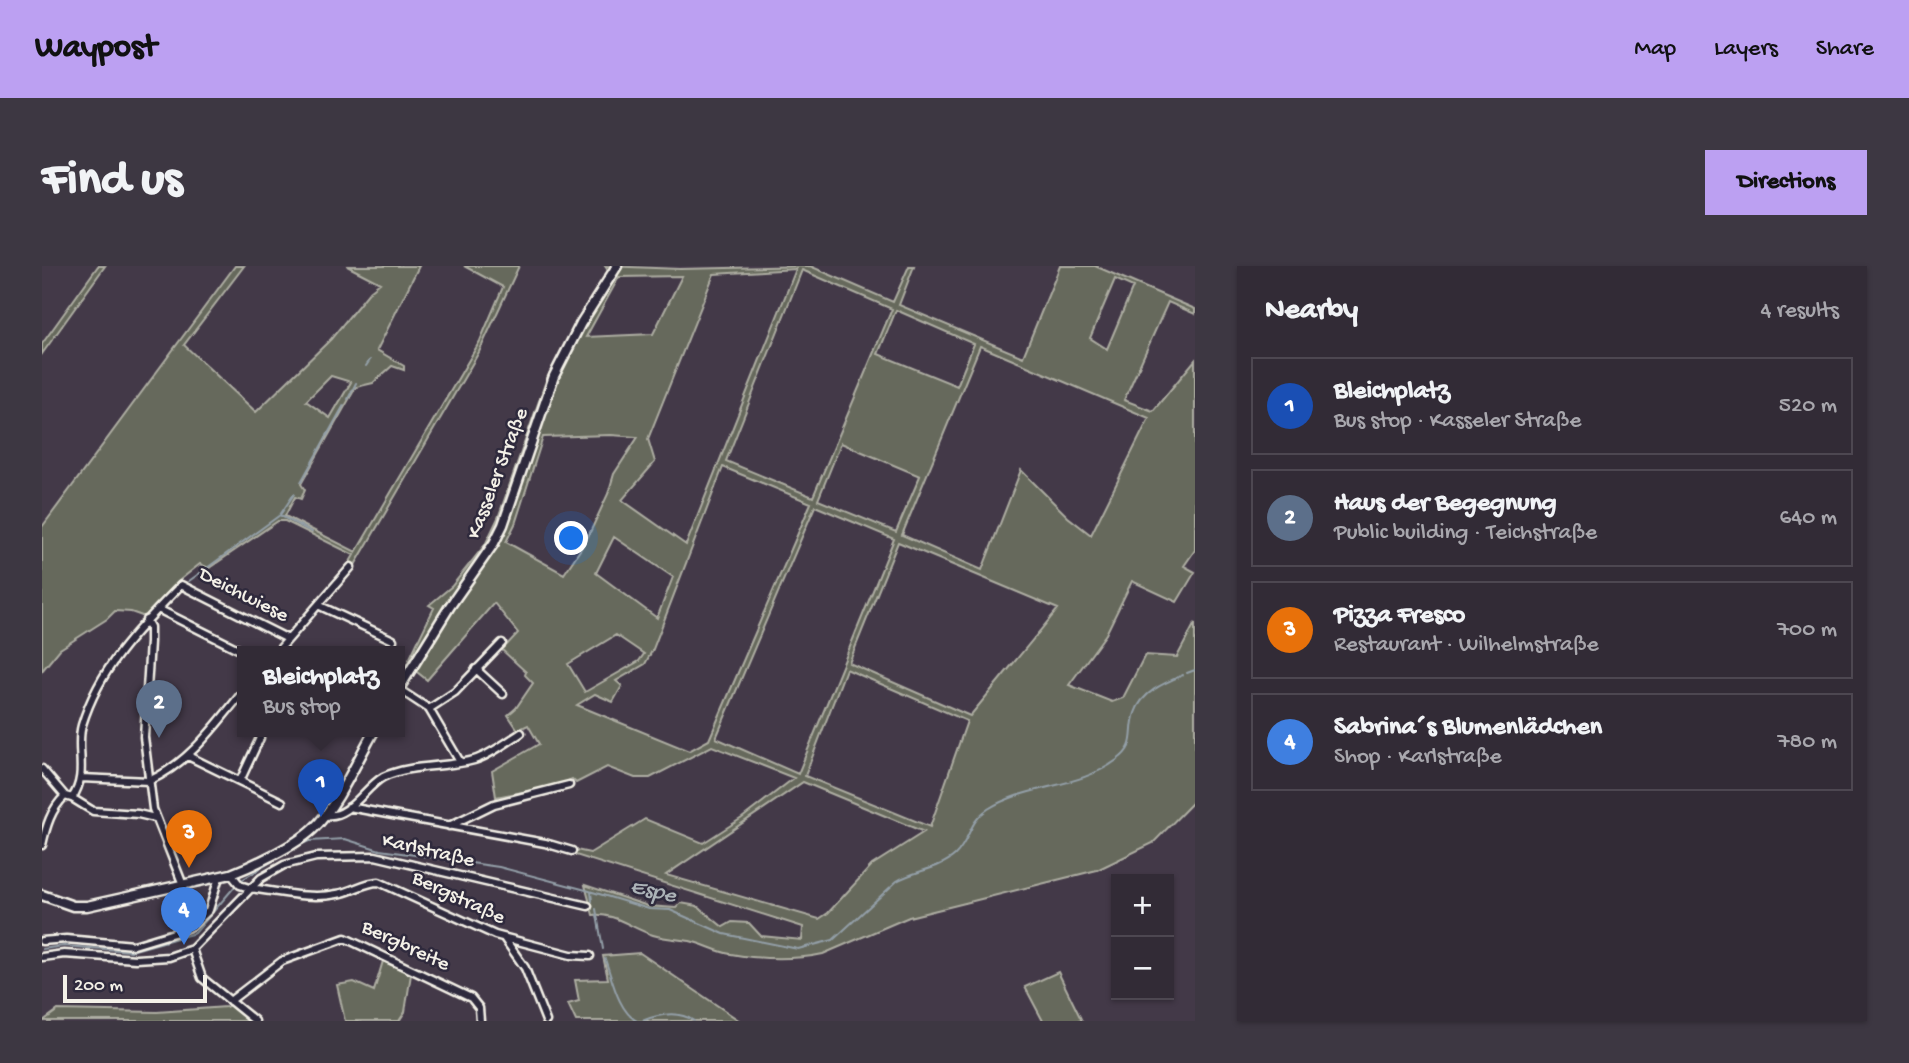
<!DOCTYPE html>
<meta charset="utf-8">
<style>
:root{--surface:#322b36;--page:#3d3742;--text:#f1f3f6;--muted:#a8a7ad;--line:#4d4751;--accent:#bca0f2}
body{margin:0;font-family:"Gochi Hand",sans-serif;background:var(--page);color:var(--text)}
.controls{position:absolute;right:21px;bottom:21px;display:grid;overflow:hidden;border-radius:0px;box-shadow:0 2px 5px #0004}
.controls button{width:63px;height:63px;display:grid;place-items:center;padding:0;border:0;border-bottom:2px solid var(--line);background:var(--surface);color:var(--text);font:35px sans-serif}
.scale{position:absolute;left:21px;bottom:18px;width:144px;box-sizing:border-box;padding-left:7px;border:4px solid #f4f1e8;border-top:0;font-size:19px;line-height:24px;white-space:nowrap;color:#f4f1e8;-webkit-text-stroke:5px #2f2a3d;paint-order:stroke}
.you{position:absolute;left:530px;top:273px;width:24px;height:24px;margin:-18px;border:5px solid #fff;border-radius:50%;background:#1a73e8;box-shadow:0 0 0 10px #1a73e833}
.badge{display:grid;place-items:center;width:46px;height:46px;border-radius:50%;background:var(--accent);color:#fff;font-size:23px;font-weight:700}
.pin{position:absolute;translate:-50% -58px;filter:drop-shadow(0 2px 4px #0008)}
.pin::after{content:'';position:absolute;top:37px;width:24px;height:21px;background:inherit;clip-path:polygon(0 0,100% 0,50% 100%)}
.popup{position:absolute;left:195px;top:380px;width:168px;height:91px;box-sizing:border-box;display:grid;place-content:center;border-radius:0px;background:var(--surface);filter:drop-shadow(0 2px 5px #0005);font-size:23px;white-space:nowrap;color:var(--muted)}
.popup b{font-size:26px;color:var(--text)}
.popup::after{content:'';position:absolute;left:50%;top:100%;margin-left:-14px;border:14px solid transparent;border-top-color:var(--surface)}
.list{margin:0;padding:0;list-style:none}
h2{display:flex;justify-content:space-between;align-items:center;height:91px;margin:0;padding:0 28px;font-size:30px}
h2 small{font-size:23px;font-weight:400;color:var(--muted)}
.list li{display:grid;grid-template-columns:46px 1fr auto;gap:21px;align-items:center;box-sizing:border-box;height:98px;margin:0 14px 14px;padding:0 14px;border:2px solid var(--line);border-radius:0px}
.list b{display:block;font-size:26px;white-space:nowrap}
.list p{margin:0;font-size:23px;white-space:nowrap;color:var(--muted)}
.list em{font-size:23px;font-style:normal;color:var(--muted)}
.map{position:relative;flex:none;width:1153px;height:755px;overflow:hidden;border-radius:0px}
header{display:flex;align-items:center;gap:42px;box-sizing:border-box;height:98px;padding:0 35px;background:var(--accent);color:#111}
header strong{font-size:33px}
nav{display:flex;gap:38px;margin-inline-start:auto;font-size:24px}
.intro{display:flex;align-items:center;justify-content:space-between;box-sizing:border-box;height:168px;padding:0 42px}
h1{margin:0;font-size:49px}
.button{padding:18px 32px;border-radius:0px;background:var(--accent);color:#111;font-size:24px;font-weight:700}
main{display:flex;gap:42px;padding:0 42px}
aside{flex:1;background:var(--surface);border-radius:0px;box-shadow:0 2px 5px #0004}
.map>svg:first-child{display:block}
.green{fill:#66695b;stroke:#adada2;stroke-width:2;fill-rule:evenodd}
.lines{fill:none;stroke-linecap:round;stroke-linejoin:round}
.stream{stroke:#939fa8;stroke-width:2}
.street-casing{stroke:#f4f1e8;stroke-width:11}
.secondary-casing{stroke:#f4f1e8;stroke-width:13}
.street{stroke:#2f2a3d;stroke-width:6}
.secondary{stroke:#2f2a3d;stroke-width:8}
.labels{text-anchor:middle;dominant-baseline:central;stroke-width:5;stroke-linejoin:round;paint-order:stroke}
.street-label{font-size:21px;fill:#f4f1e8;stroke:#2f2a3d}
.water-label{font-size:23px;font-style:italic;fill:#acb3b8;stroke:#2f2a3d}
</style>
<header>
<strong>Waypost</strong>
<nav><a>Map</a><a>Layers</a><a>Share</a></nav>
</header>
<div class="intro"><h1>Find us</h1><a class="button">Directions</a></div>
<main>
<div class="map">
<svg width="1153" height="755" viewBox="0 0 1153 755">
<rect width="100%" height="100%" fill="#433948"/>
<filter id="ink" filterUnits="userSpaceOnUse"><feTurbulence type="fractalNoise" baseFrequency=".0143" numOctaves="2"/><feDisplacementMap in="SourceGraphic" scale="14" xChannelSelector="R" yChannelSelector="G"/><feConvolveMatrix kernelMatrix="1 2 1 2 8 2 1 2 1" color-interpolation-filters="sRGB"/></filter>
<g filter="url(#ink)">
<path class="green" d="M56 0H63L0 88V78Z
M193 0H202L142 79 214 146 289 73 328 25 338 17 305 0H377L335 84 362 100V104L350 100 331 117 314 121 259 218 263 224 259 233 253 231 243 250 314 286 438 75 461 21 422 0H477L437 86 313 299 308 296 312 289 243 255H236L167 302 158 298 138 314 103 351 89 346 73 345 65 353 18 383 0 405V261ZM289 110 309 116 288 152 264 135Z
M563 0 638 3 768 0 851 36 867 0H872L857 39 981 91 1018 0H1053L1153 43V48L1126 36 1082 134 1111 145 1153 94V284L1142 300 1153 306 1135 336 1090 315 1064 368 1027 419 1070 436 1081 432 1103 389 1135 391 1153 357V534L1111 577 1055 604 867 651 781 688C752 694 718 693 689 688 675 686 662 678 648 675 635 673 624 673 611 669 591 663 571 646 551 649L543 619 606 640 634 642 639 637 655 640 681 661 690 656 707 657 719 670 760 674 761 661 527 587 529 583 548 587 603 553 661 577 700 552 752 512 670 480 608 512H593L565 501 534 517 530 513 518 519 454 531 450 505 497 478 486 459 476 464 466 449 474 442 491 417 483 409 484 406 460 384 476 367 452 337 385 414 365 398 392 342 387 339 410 320 443 279 456 252 505 112 535 57 567 6ZM754 3 644 279 580 234 613 196 606 173 672 8ZM760 4 850 43 771 231 684 195ZM640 10 611 68 544 71 577 11ZM1073 13 1091 21 1065 83 1048 72ZM854 44 932 78 915 120 836 88ZM938 80 1107 152 1049 269 1026 251 979 204 940 304 860 269ZM569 169 596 171 572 208 566 228 544 275 522 308 464 276 473 258 501 171ZM799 177 878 210 854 266 776 234ZM681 201 769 237 667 474 647 485 535 439 553 428 571 436 580 420 574 415 603 398 611 383ZM773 240 852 273 756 508 674 472ZM572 271 631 311 615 352 554 307ZM856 276 1016 343 928 450 807 397ZM574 369 602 388 597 395 543 426 526 398ZM804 403 925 455 888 561 763 510ZM761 516 882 566 830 599 786 647 777 653 624 609Z
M598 687 698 755H534L526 738 537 735 533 714 566 713 561 690Z
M341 695 369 708 363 746 357 755H303L295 719 312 716 332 725Z
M1016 706 1040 755H1001L983 721Z
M189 738 209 755H1L16 744 115 746 184 741Z"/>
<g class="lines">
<path class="stream" d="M324 100 328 94
M306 133 314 117
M259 216 302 139
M239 250 270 266
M147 315 238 249 252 228
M1145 407 1153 404
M251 582 267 575 303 573 338 584 457 601 544 624 607 643 628 644 682 668 756 683 791 674 855 615C872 605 898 603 913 589 928 575 926 556 946 543 986 518 1036 523 1075 494 1096 479 1086 467 1093 447 1100 426 1122 417 1141 409
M198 615 247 585
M549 626 550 635
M554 643 561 683
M0 683 22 680 89 685 153 667 194 619
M563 693C570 712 576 745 595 755
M600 755C617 748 636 744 652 755"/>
<defs>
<path id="street" d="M276 339 351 374
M116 343 200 385
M104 354 108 361V376L102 471 111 543 141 619
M236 385 309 301
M434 403 461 428
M358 424 387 443 418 496
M387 443 413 426 460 377
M146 490 240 536
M0 503 23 530
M39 512 107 515C148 496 173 460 200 427
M198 515 218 472
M30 532 51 545 96 548 113 552
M307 541 503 577 530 585
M284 549C307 553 323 521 341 511 369 498 402 502 432 494 447 490 465 476 479 467
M407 560 452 538 527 519
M0 579C4 561 9 543 23 530L30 532C47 508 33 483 40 459 58 400 98 361 139 319L246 373
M189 608 198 619 207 622C235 625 267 634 295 628 310 626 322 616 337 616L453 669 529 689 548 690
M462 672 483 702 504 755
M0 675 24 673 92 679 135 666 150 660 167 644 177 611
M150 683 160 712 213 755
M0 691 22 688 94 693 127 691 150 683 219 612 242 599 274 591 333 590 546 640
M188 735 240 695 303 672 429 732 437 742 438 755"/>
<path id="secondary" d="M358 421 408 340 452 277 461 259 512 110 539 57 575 0
M0 629 31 640H45L189 608C212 599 253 580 271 563 294 542 316 493 332 465"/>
</defs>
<use href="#street" class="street-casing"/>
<use href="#secondary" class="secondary-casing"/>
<use href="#street" class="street"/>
<use href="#secondary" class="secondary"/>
</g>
</g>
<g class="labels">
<g class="street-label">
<text transform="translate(457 208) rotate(-69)">Kasseler Straße</text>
<text transform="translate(201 330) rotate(27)">Deichwiese</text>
<text transform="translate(386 586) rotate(13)">Karlstraße</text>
<text transform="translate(416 633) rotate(25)">Bergstraße</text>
<text transform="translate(363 681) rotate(25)">Bergbreite</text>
</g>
<g class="water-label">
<text transform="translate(611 626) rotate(13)">Espe</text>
</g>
</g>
</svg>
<div class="controls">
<button>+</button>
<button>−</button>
</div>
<div class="scale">200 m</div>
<div class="you"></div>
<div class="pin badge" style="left:279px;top:551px;background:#1a4fb4">1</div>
<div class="popup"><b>Bleichplatz</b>Bus stop</div>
<div class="pin badge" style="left:117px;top:472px;background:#5c6f8a">2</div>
<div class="pin badge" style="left:147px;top:602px;background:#e8710a">3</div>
<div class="pin badge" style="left:142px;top:679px;background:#3f7fe0">4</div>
</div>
<aside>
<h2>Nearby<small>4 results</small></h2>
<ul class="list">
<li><span class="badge" style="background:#1a4fb4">1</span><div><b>Bleichplatz</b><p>Bus stop · Kasseler Straße</p></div><em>520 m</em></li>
<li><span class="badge" style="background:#5c6f8a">2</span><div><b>Haus der Begegnung</b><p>Public building · Teichstraße</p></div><em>640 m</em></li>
<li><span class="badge" style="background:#e8710a">3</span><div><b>Pizza Fresco</b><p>Restaurant · Wilhelmstraße</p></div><em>700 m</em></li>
<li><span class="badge" style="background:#3f7fe0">4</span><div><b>Sabrina´s Blumenlädchen</b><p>Shop · Karlstraße</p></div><em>780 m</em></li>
</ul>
</aside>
</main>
